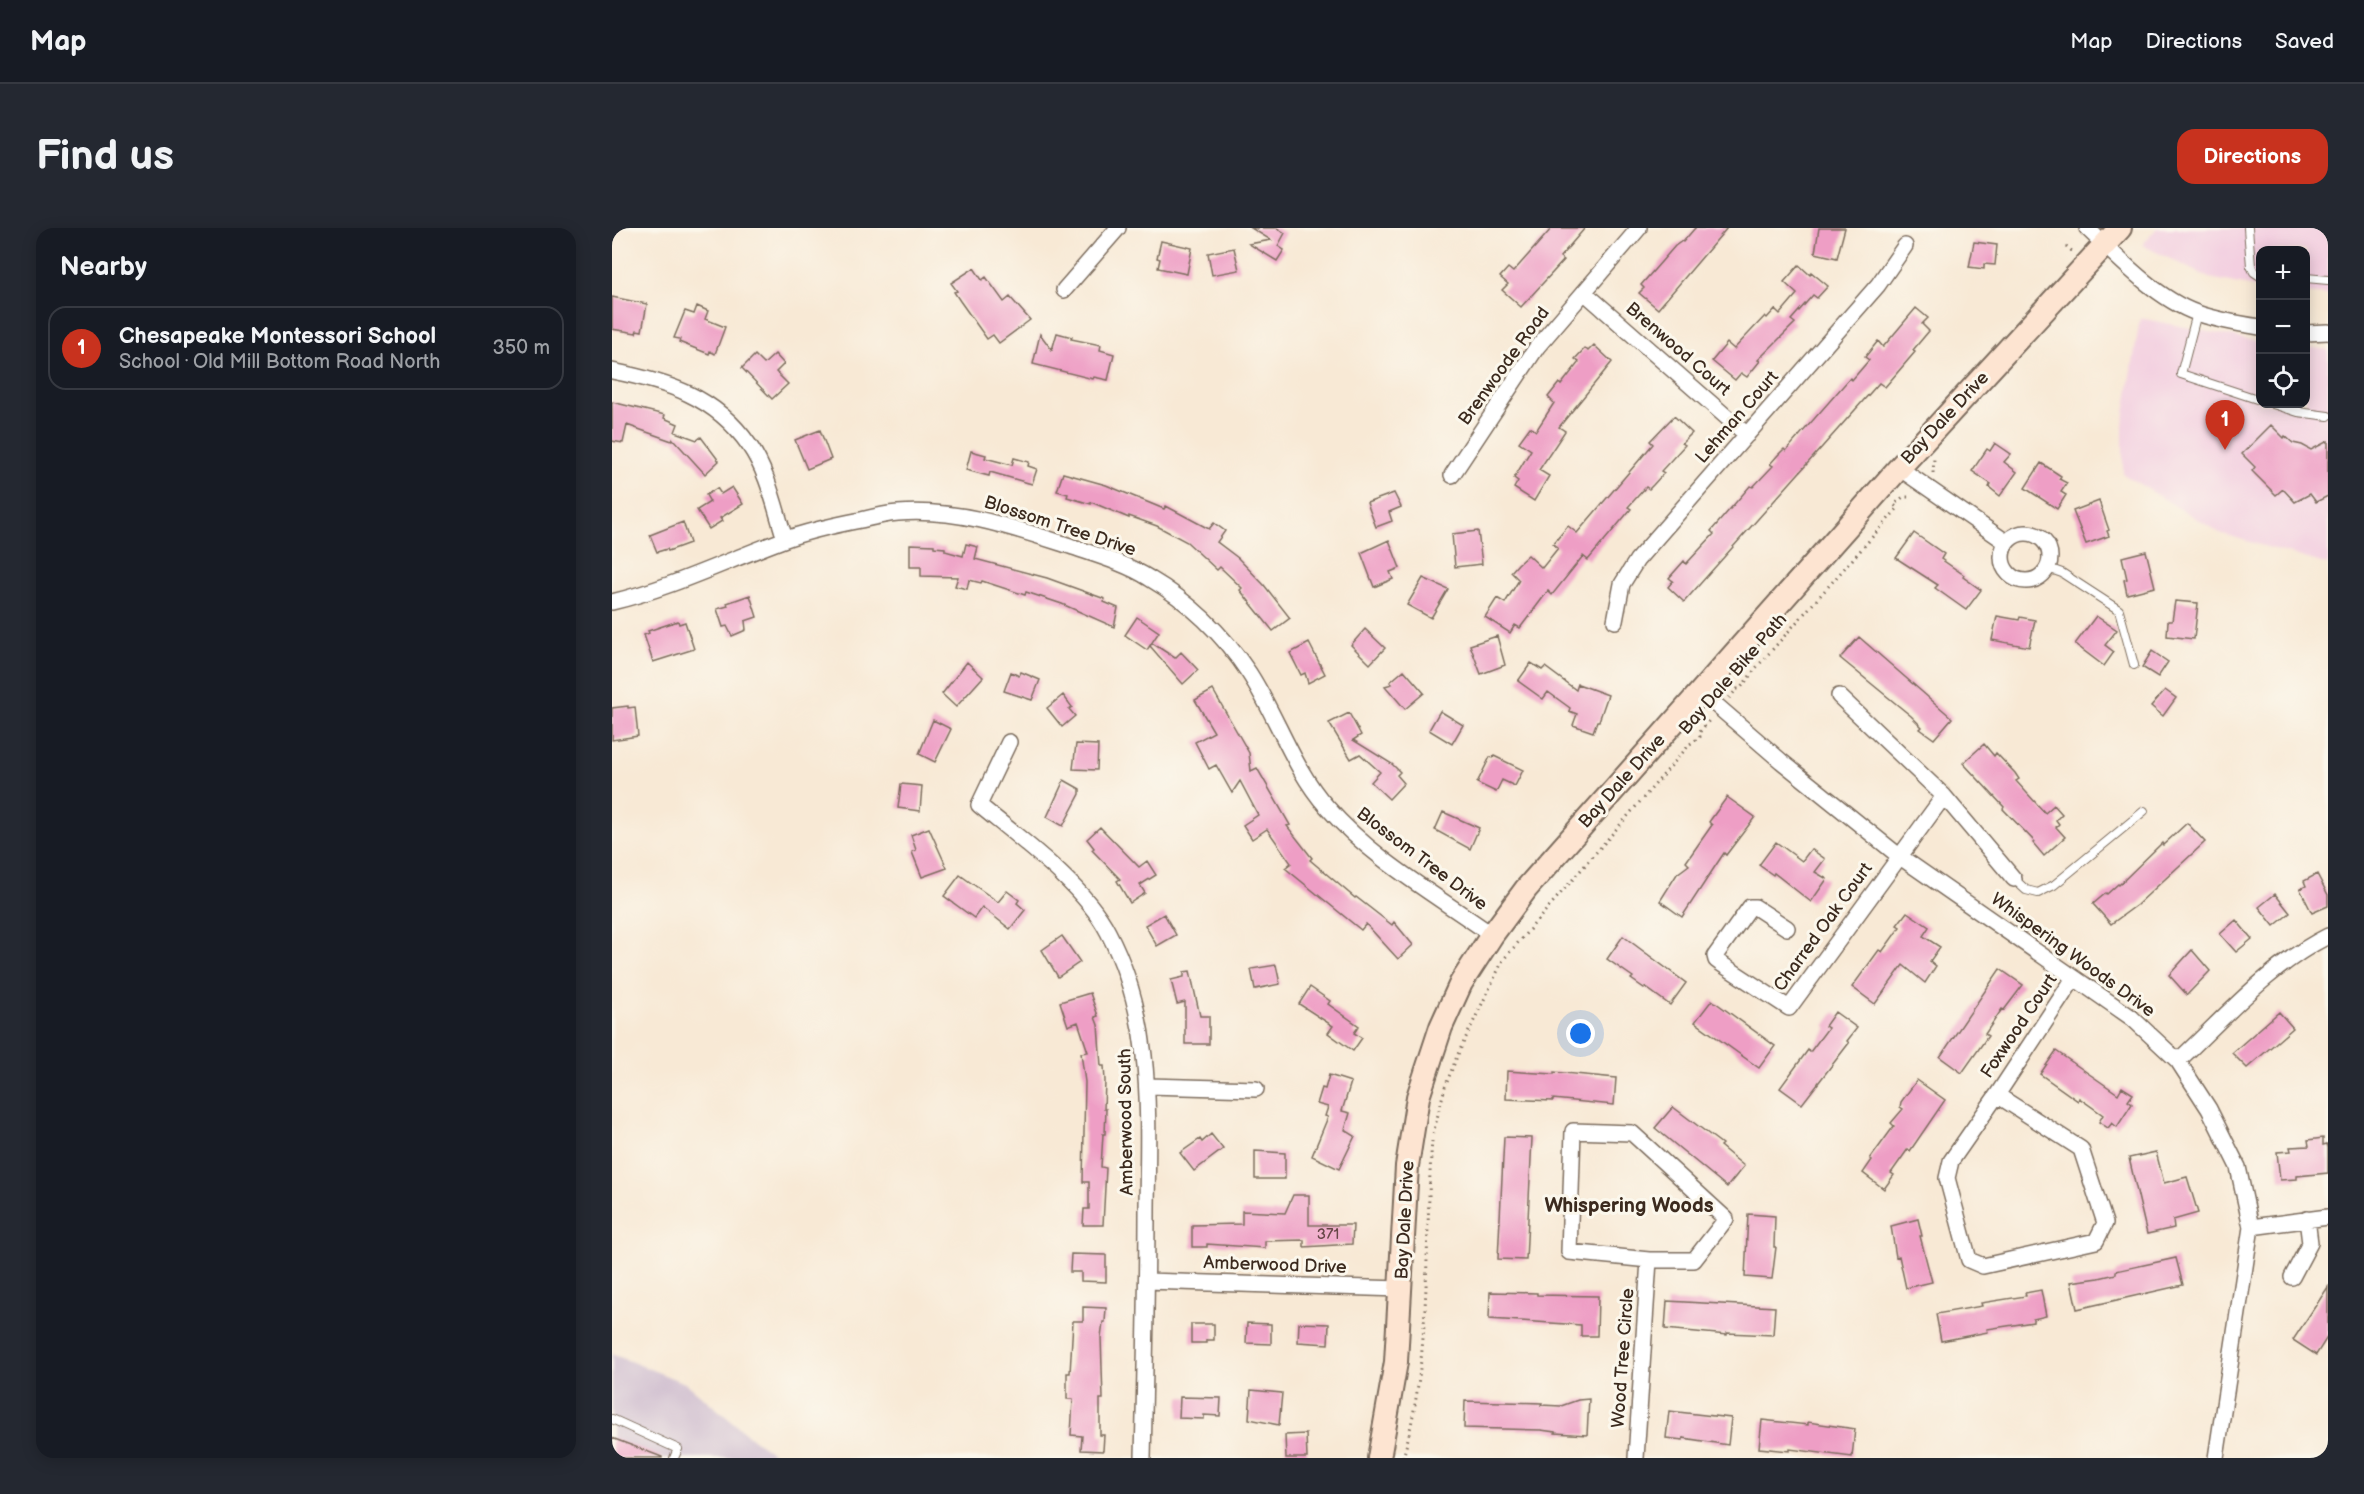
<!DOCTYPE html>
<meta charset="utf-8">
<style>
:root{--surface:#171b24;--page:#242831;--text:#f1f3f6;--muted:#9ea1a6;--line:#363941;--accent:#c8321e}
body{margin:0;font-family:"Balsamiq Sans",sans-serif;background:var(--page);color:var(--text)}
.controls{position:absolute;right:18px;top:18px;display:grid;overflow:hidden;border-radius:12px;box-shadow:0 3px 15px #0003}
.controls button{width:54px;height:54px;display:grid;place-items:center;padding:0;border:0;border-bottom:2px solid var(--line);background:var(--surface);color:var(--text);font:30px sans-serif}
.you{position:absolute;left:969px;top:806px;width:21px;height:21px;margin:-15px;border:4px solid #fff;border-radius:50%;background:#1a73e8;box-shadow:0 0 0 9px #1a73e833}
.badge{display:grid;place-items:center;width:39px;height:39px;border-radius:50%;background:var(--accent);color:#fff;font-size:20px;font-weight:700}
.pin{position:absolute;translate:-50% -50px;filter:drop-shadow(0 2px 3px #0008)}
.pin::after{content:'';position:absolute;top:32px;width:21px;height:18px;background:inherit;clip-path:polygon(0 0,100% 0,50% 100%)}
.list{margin:0;padding:0;list-style:none}
h2{display:flex;justify-content:space-between;align-items:center;height:78px;margin:0;padding:0 24px;font-size:26px}
h2 small{font-size:20px;font-weight:400;color:var(--muted)}
.list li{display:grid;grid-template-columns:39px 1fr auto;gap:18px;align-items:center;box-sizing:border-box;height:84px;margin:0 12px 12px;padding:0 12px;border:2px solid var(--line);border-radius:18px}
.list b{display:block;font-size:22px;white-space:nowrap}
.list p{margin:0;font-size:20px;white-space:nowrap;color:var(--muted)}
.list em{font-size:20px;font-style:normal;color:var(--muted)}
.icon{flex:none;width:33px;height:33px;fill:none;stroke:currentColor;stroke-width:2;stroke-linecap:round;stroke-linejoin:round}
.map{position:relative;flex:none;width:1716px;height:1230px;overflow:hidden;border-radius:18px}
header{display:flex;align-items:center;gap:36px;box-sizing:border-box;height:84px;padding:0 30px;background:var(--surface);border-bottom:2px solid var(--line)}
header strong{font-size:28px}
nav{display:flex;gap:33px;margin-inline-start:auto;font-size:21px}
.intro{display:flex;align-items:center;justify-content:space-between;box-sizing:border-box;height:144px;padding:0 36px}
h1{margin:0;font-size:42px}
.button{padding:15px 27px;border-radius:18px;background:var(--accent);color:#fff;font-size:21px;font-weight:700}
main{display:flex;gap:36px;padding:0 36px}
aside{flex:1;background:var(--surface);border-radius:18px;box-shadow:0 3px 15px #0003}
.map>svg:first-child{display:block}
.built{fill:#f3cfe0}
.industrial{fill:#cfbdcf}
.building{fill:#ee9ec5}
.lines{fill:none;stroke-linecap:round;stroke-linejoin:round}
.lane-casing{stroke:#7d6d5e;stroke-width:10}
.street-casing{stroke:#7d6d5e;stroke-width:18}
.secondary-casing{stroke:#7d6d5e;stroke-width:26}
.path{stroke:#7d6d5e;stroke-width:3;stroke-dasharray:1.5 4.5;stroke-linecap:butt}
.lane{stroke:#fff;stroke-width:8}
.street{stroke:#fff;stroke-width:15}
.secondary{stroke:#fde4d1;stroke-width:22}
.labels{text-anchor:middle;dominant-baseline:central;stroke-width:6;stroke-linejoin:round;paint-order:stroke}
.number-label{font-size:15px;fill:#684748}
.street-label{font-size:18px;fill:#3b2a1e;stroke:#fbf7ec}
.neighbourhood-label{font-size:20px;font-weight:bold;fill:#3b2a1e;stroke:#fbf7ec}
</style>
<header>
<strong>Map</strong>
<nav><a>Map</a><a>Directions</a><a>Saved</a></nav>
</header>
<div class="intro"><h1>Find us</h1><a class="button">Directions</a></div>
<main>
<aside>
<h2>Nearby<small></small></h2>
<ul class="list">
<li><span class="badge">1</span><div><b>Chesapeake Montessori School</b><p>School · Old Mill Bottom Road North</p></div><em>350 m</em></li>
</ul>
</aside>
<div class="map">
<svg width="1716" height="1230" viewBox="0 0 1716 1230">
<rect width="100%" height="100%" fill="#fbf7ec"/>
<filter id="ink" filterUnits="userSpaceOnUse"><feTurbulence type="fractalNoise" baseFrequency=".0167" numOctaves="2"/><feDisplacementMap in="SourceGraphic" scale="12" xChannelSelector="R" yChannelSelector="G"/><feConvolveMatrix kernelMatrix="1 2 1 2 8 2 1 2 1" color-interpolation-filters="sRGB"/></filter>
<filter id="wash" filterUnits="userSpaceOnUse"><feTurbulence type="fractalNoise" baseFrequency=".008" numOctaves="4" result="noise"/><feDisplacementMap in="SourceGraphic" scale="24" xChannelSelector="R" yChannelSelector="G"/><feGaussianBlur stdDeviation="1.35" result="paint"/><feColorMatrix in="noise" values="0 0 0 0 0 0 0 0 0 0 0 0 0 0 0 0 0 1.4 0 .05"/><feComposite in="paint" operator="in"/></filter>
<g filter="url(#wash)">
<rect width="100%" height="100%" fill="#f8e9d5"/>
<path class="built" d="M1545 0H1716V67L1694 65V22H1648V60L1597 50 1530 17Z
M1528 90 1648 114V176H1694V119L1716 122V337L1608 305 1511 246V198Z"/>
<path class="industrial" d="M0 1126 75 1156 142 1212 168 1230H0Z"/>
<g id="blocks">
<path class="building" d="M639 0H665L673 5 666 18 672 22 665 33 637 16 659 12Z
M940 0H973L948 29 952 32 909 79 890 62 896 56 888 49 896 40 901 44Z
M1083 0H1115L1046 81 1027 65 1032 60 1029 57 1063 18 1070 13 1071 14Z
M1207 0H1233L1225 30 1203 25Z
M549 13 580 20 575 46 546 40 548 31 545 30Z
M1362 14 1385 17 1383 37 1372 36V41L1357 39Z
M622 20 627 42 600 47 596 25Z
M1187 37 1198 47 1199 44 1216 58 1205 70 1201 67 1179 92 1183 95 1146 132 1148 133 1135 149 1129 145 1123 152 1100 133 1115 115 1122 121 1153 88 1155 90 1163 81 1168 86 1185 66 1172 54Z
M362 40 370 52 374 49 392 74 398 69 418 92 387 115 381 107 375 111 348 73 342 64 345 63 339 55Z
M0 69 35 76 30 103 25 102 24 105 0 101Z
M85 78 96 83 93 91 113 99 103 126 98 123 97 126 67 114 68 111 62 110 73 83 82 86Z
M1304 80 1316 90 1310 96 1317 103 1301 122 1303 124 1273 159 1267 155 1072 374 1056 359 1061 353 1057 350 1072 333 1074 336 1102 306 1099 303 1138 258 1141 259 1161 238 1158 236 1166 227 1172 221 1174 223 1238 150 1240 152 1257 132 1253 129 1266 113 1271 119Z
M445 105 460 109 459 111 489 117 488 122 502 126 496 152 482 149 481 151 421 136 428 106 440 122Z
M982 117 1000 134 947 199 953 203 927 242 937 248 922 273 902 260 906 253 902 250 919 222 907 214 918 199 924 203 942 175 936 169 947 155 949 157 967 134 963 131 973 120 976 123Z
M163 126 172 136 164 144 176 156 160 171 130 140 143 127 152 136Z
M0 174 53 187 52 190 66 196 63 204 85 212 89 209 107 233 93 246 61 211 60 213 15 197 11 215 0 213Z
M1062 188 1080 205 1070 215 1073 217 1049 243 1052 245 1041 257 1037 261 1034 259 1016 279 1019 281 976 332 971 328 940 367 936 363 908 400 903 397 898 405 873 389 885 370 893 375 907 352 899 344 906 336 916 327 930 340 946 320 941 316 956 298 965 305 1041 216 1038 213Z
M1659 197 1672 210 1673 208 1681 215 1690 217 1699 222 1716 213V268L1704 274 1698 266 1683 274 1671 261 1664 267 1640 243 1643 239 1630 226Z
M208 202 219 231 195 241 183 212Z
M1383 215 1399 226 1392 234 1405 244 1388 268 1377 259 1379 256 1360 243 1375 221 1378 223Z
M359 223 374 227 373 230 400 237 402 230 417 234 416 238 425 241 420 256 378 244 377 248 354 242Z
M1429 235 1449 248 1447 251 1455 255 1449 264 1454 267 1445 281 1413 260Z
M451 245 494 257 552 281 554 278 597 301 602 295 613 303 605 314 626 330 652 357 678 390 661 403 628 362 630 360 608 339 605 342 575 314 545 298 517 288V290L479 274V276L455 269 456 266 445 263Z
M120 259 131 276 108 290 110 293 97 301 85 282 98 274 94 267 105 260 109 266Z
M782 265 789 279 777 284 780 293 764 299 755 275Z
M1487 273 1497 302 1495 303 1497 308 1474 316 1461 283Z
M71 294 78 315 56 323 55 321 45 324 38 307Z
M866 303 870 336 843 339 840 306Z
M1302 305 1332 326 1329 331 1352 347 1351 349 1369 362 1354 382 1323 360 1326 357 1284 330Z
M777 312 788 340 778 344 781 351 762 359 749 325Z
M298 316 322 317V319L333 320V323L351 328 354 316 366 319 363 331 435 350 493 371 492 374 506 380 502 399 450 376 414 364 413 367 370 353 369 355 357 352 355 361 343 358 346 349 309 348V339H298Z
M1534 323 1543 359 1515 366 1512 352 1515 351 1510 329Z
M811 350 836 361 819 390 795 377Z
M138 367 145 389 133 393 134 402 120 408 115 398 111 399 105 381 116 378 115 375Z
M1563 373 1586 375 1582 411 1555 408 1556 393H1560Z
M1385 388 1407 392 1408 389 1423 392 1417 419 1380 412Z
M1484 388 1505 402 1493 417 1502 424 1492 438 1463 416Z
M525 389 547 404 535 422 513 407Z
M66 393 67 396 73 394 82 421 41 434 32 407 37 405 36 403Z
M753 401 773 420 758 436 739 417Z
M885 408 893 437 869 446 858 417Z
M1247 409 1340 490 1322 511 1308 501 1310 499 1299 488 1228 430Z
M540 415 563 430 569 424 586 442 571 456 538 418Z
M697 415 713 446 696 455 693 445 689 447 678 425Z
M1540 423 1556 434 1546 449 1530 439Z
M355 434 371 449 344 479 330 466Z
M919 435 930 442 933 439 964 462 966 456 996 467 987 493H985L981 504 961 497 965 486 957 483 958 480 936 464 931 471 906 453Z
M792 442 812 465 793 481 773 458 780 456 778 454Z
M399 444 407 448 409 444 428 452 420 472 392 463Z
M601 462 637 525 639 543 645 540 678 597 675 598 700 630 698 632 743 670 744 669 780 697 782 694 801 717 786 731 754 696 749 702 673 640 679 635 655 601 640 611 631 597 646 587 628 553 620 565 604 537 597 541 583 514 602 504 583 472Z
M1553 462 1564 470 1551 488 1539 478Z
M451 467 460 479 457 481 463 488 450 499 435 480Z
M16 478V480L23 479 26 508 0 512V480Z
M828 483 851 497 840 516 817 502Z
M737 485 749 507 741 512 780 536 788 544 785 547 792 555 777 571 759 554 768 544 748 526 739 531 717 495Z
M321 492 339 501 323 534 307 526Z
M464 516 486 517 485 542 461 541Z
M1372 516 1382 528 1384 525 1403 545 1407 551 1404 553 1433 585 1442 577 1450 586 1444 592 1447 596 1444 599 1453 609 1432 628 1421 615 1422 613 1391 581 1392 579 1351 535Z
M882 528 911 542 903 558 890 552 884 564 865 555 878 529 881 530Z
M452 552 468 561V566L451 598 435 589Z
M289 556 310 558 308 583 286 580Z
M1115 569 1143 589 1114 627 1112 625 1102 640 1070 689 1048 673 1065 646 1077 637 1074 634 1100 597 1097 594Z
M831 584 867 600 858 621 823 602Z
M1575 595 1593 614 1525 677 1499 696 1481 676 1494 665 1495 666 1506 656 1507 657 1550 615 1551 617Z
M488 599 527 639 535 633 544 647 528 657 533 665 518 675 505 653 508 651 480 622 482 620 475 611Z
M317 600 335 640 310 649 300 624 304 622 299 607Z
M1164 614 1190 633 1199 621 1213 631 1203 644 1215 651 1199 674 1162 645 1161 647 1147 637Z
M1705 646 1716 667V678L1700 685 1688 661 1694 658 1692 653Z
M348 647 386 674 395 663 407 672 405 675 413 682 398 701 370 679 362 690 332 668Z
M1663 666 1678 685 1662 698 1647 679Z
M1295 684 1317 699 1311 708 1328 719 1318 733 1324 738 1313 755 1291 737 1263 776 1240 759 1267 722 1270 724 1288 699 1285 697Z
M552 686 564 707 545 718 533 697Z
M1624 692 1640 711 1624 724 1608 706Z
M450 708 468 734 446 749 430 722Z
M1011 708 1074 755 1058 777 1033 759 1032 760 1019 751 1021 749 995 731Z
M1580 722 1598 743 1575 767 1557 747Z
M664 737 668 756 643 761 639 741Z
M1388 741 1411 757 1392 782 1390 781 1373 806 1376 808 1350 845 1328 829Z
M578 743 588 788H597V816H573V774L565 776 559 752 572 749V744Z
M698 759 718 773 716 776 747 798 742 805 750 810 741 823 716 805 721 798 687 776Z
M478 765 486 788 483 789 486 797 489 838H492L493 853 492 881H494L493 906H491L489 939 494 940 491 997H471L472 981H477V954H471L473 854 469 825 476 824 466 794 456 798 448 774Z
M1100 772 1163 818 1147 840 1083 794Z
M1223 784 1245 800 1235 813 1237 815 1190 876 1168 860 1196 822 1198 824 1216 800 1213 798Z
M1667 784 1681 800 1635 840 1620 825Z
M1444 823 1506 866 1510 859 1521 866 1516 873 1520 876 1505 899 1500 895 1496 900 1487 894 1491 887 1467 870 1466 873 1428 846Z
M895 843 942 846V844L1004 850 1002 877 941 871V873L894 871Z
M717 847 739 854 730 883 738 885 733 902 743 908 727 941 700 928 716 889 713 888 716 879 705 876 710 860 713 861Z
M1305 852 1333 872 1298 923 1296 921 1279 945 1282 947 1272 961 1251 945 1260 932 1258 931 1282 898 1279 895 1291 881 1288 879 1289 874Z
M1061 879 1110 916 1108 918 1132 938 1115 959 1043 900Z
M599 906 611 921 582 943 568 925 588 911 590 914Z
M892 909 920 910 914 1032 886 1031Z
M1711 910V917L1715 916 1716 920V945L1685 948V951L1668 952 1665 924 1679 923 1678 919 1697 918 1696 912Z
M643 923 673 925V951H643Z
M1544 924 1552 955 1575 949 1586 985 1561 992 1562 1000 1535 1006 1517 930Z
M681 967H697V997H741L740 1016 692 1019V1012L653 1013V1020L595 1016V1019H580V997L630 996V983L673 985Z
M1136 986 1163 988 1162 1019H1164L1160 1051 1133 1049Z
M1306 991 1310 1008H1308L1320 1054 1294 1060 1287 1028 1284 1029 1279 998Z
M459 1026 494 1027V1054L469 1053V1044H458Z
M1564 1030 1571 1057 1465 1081 1459 1054 1487 1050 1504 1046V1043Z
M1716 1059V1108L1704 1127 1681 1112Z
M1429 1062 1434 1088 1421 1091V1094L1375 1101 1376 1104 1329 1113 1324 1086 1370 1078 1369 1075 1414 1068 1413 1065Z
M878 1064 925 1065V1067L986 1068 985 1108H969V1097L877 1091Z
M1055 1073 1163 1079 1161 1107 1115 1105V1107L1053 1101Z
M471 1079 494 1080 493 1094H491L489 1109 491 1171H488V1207H492L491 1223 469 1222 470 1208 459 1207 461 1171H455V1145H458L461 1093H471Z
M635 1095 659 1096V1116L634 1115Z
M687 1095 717 1096 716 1116 686 1114Z
M579 1096H602V1112H594V1115H579Z
M639 1162 670 1165 667 1197 637 1191Z
M568 1169 609 1170 608 1188 592 1187V1191L567 1190Z
M977 1171 975 1207 943 1205V1204L929 1202 852 1200 853 1173 930 1175 929 1177 949 1178 966 1172Z
M1057 1183 1119 1190 1116 1217 1071 1210V1212L1054 1210Z
M1150 1192 1196 1197V1194L1243 1201 1240 1229 1178 1221V1223L1147 1220Z
M694 1206 695 1230H674L673 1207Z
M0 1210 50 1229V1230H0Z"/>
</g>
</g>
<g filter="url(#ink)">
<use href="#blocks" fill-opacity="0" stroke="#7d6d5e" stroke-width="1.5"/>
<g class="lines">
<defs>
<path id="lane" d="M1636 0 1639 38 1642 44 1648 48
M1694 50 1716 52
M1585 85 1569 146 1648 172
M1661 176 1686 184
M1685 176 1686 184 1716 188
M1436 340 1450 345 1507 382 1522 437
M1402 651 1414 662 1426 665 1442 657 1532 583
M0 1191 66 1221 62 1230"/>
<path id="street" d="M1475 0C1505 29 1545 71 1585 85 1605 92 1628 96 1648 99
M452 62 506 0
M972 64 1135 207
M1694 105 1716 104
M0 143C55 154 103 168 137 217 156 244 163 280 173 311
M1287 240 1394 314
M840 247 925 119 1027 0
M1390 329a24 24 0 1 1 48 0a24 24 0 1 1-48 0Z
M0 374C59 360 114 333 171 312 196 303 223 297 249 292 261 289 273 286 286 285 345 280 402 300 458 318 484 327 513 335 537 350 578 374 611 406 637 445 665 488 681 541 715 579 760 631 824 667 880 707
M1003 393 1010 356 1025 332 1266 57 1293 18
M1089 464 1169 533 1287 628 1520 790 1566 833 1597 881 1626 939 1639 999 1604 1230
M1227 468 1332 568 1402 651
M397 514 367 577C407 610 472 657 496 704 542 792 536 884 535 980 535 1063 533 1147 531 1230
M1175 700 1143 679H1138L1103 728 1104 732 1108 735 1177 780 1332 568
M1566 833C1613 789 1658 737 1716 708
M536 858 644 861
M1385 867 1339 933 1335 950 1357 1032 1371 1038 1484 1013 1493 995 1469 921 1385 867 1462 750
M961 903 1020 905 1114 991 1082 1032H1037L957 1024Z
M1639 999 1716 989
M1680 1049 1698 1015 1695 991
M535 1053 789 1061
M1024 1230 1037 1032"/>
<path id="secondary" d="M767 1230 784 1134 795 938 806 869 829 799 849 755 880 707 914 661 1287 240 1508 0"/>
</defs>
<use href="#lane" class="lane-casing"/>
<use href="#street" class="street-casing"/>
<use href="#secondary" class="secondary-casing"/>
<path class="path" d="M1454 18 1461 24
M1321 245 1322 231
M1117 470 1125 461H1128L1144 440 1286 280 1282 277 1291 269H1299
M821 906 833 859 846 826 891 732 1078 516 1088 509 1087 505 1099 490
M791 1230C820 1127 812 1019 820 913"/>
<use href="#lane" class="lane"/>
<use href="#street" class="street"/>
<use href="#secondary" class="secondary"/>
</g>
</g>
<g class="labels">
<g class="number-label">
<text x="716" y="1006">371</text>
</g>
<g class="street-label">
<text transform="translate(1066 121) rotate(41)">Brenwood Court</text>
<text transform="translate(892 138) rotate(-54)">Brenwoode Road</text>
<text transform="translate(1125 189) rotate(-49)">Lehman Court</text>
<text transform="translate(1333 190) rotate(-47)">Bay Dale Drive</text>
<text transform="translate(448 298) rotate(18)">Blossom Tree Drive</text>
<text transform="translate(1121 446) rotate(-49)">Bay Dale Bike Path</text>
<text transform="translate(1010 553) rotate(-48)">Bay Dale Drive</text>
<text transform="translate(810 631) rotate(37)">Blossom Tree Drive</text>
<text transform="translate(1211 699) rotate(-54)">Charred Oak Court</text>
<text transform="translate(1461 727) rotate(36)">Whispering Woods Drive</text>
<text transform="translate(1407 798) rotate(-56)">Foxwood Court</text>
<text transform="translate(514 894) rotate(-91)">Amberwood South</text>
<text transform="translate(793 992) rotate(-87)">Bay Dale Drive</text>
<text transform="translate(663 1037) rotate(2)">Amberwood Drive</text>
<text transform="translate(1011 1130) rotate(-86)">Wood Tree Circle</text>
</g>
<g class="neighbourhood-label">
<text x="1017" y="978">Whispering Woods</text>
</g>
</g>
</svg>
<div class="controls">
<button>+</button>
<button>−</button>
<button><svg class="icon" aria-label="locate" viewBox="0 0 24 24"><circle cx="12" cy="12" r="6"/><path d="M12 2v4M12 18v4M2 12h4M18 12h4"/></svg></button>
</div>
<div class="you"></div>
<div class="pin badge" style="left:1613px;top:222px">1</div>
</div>
</main>
